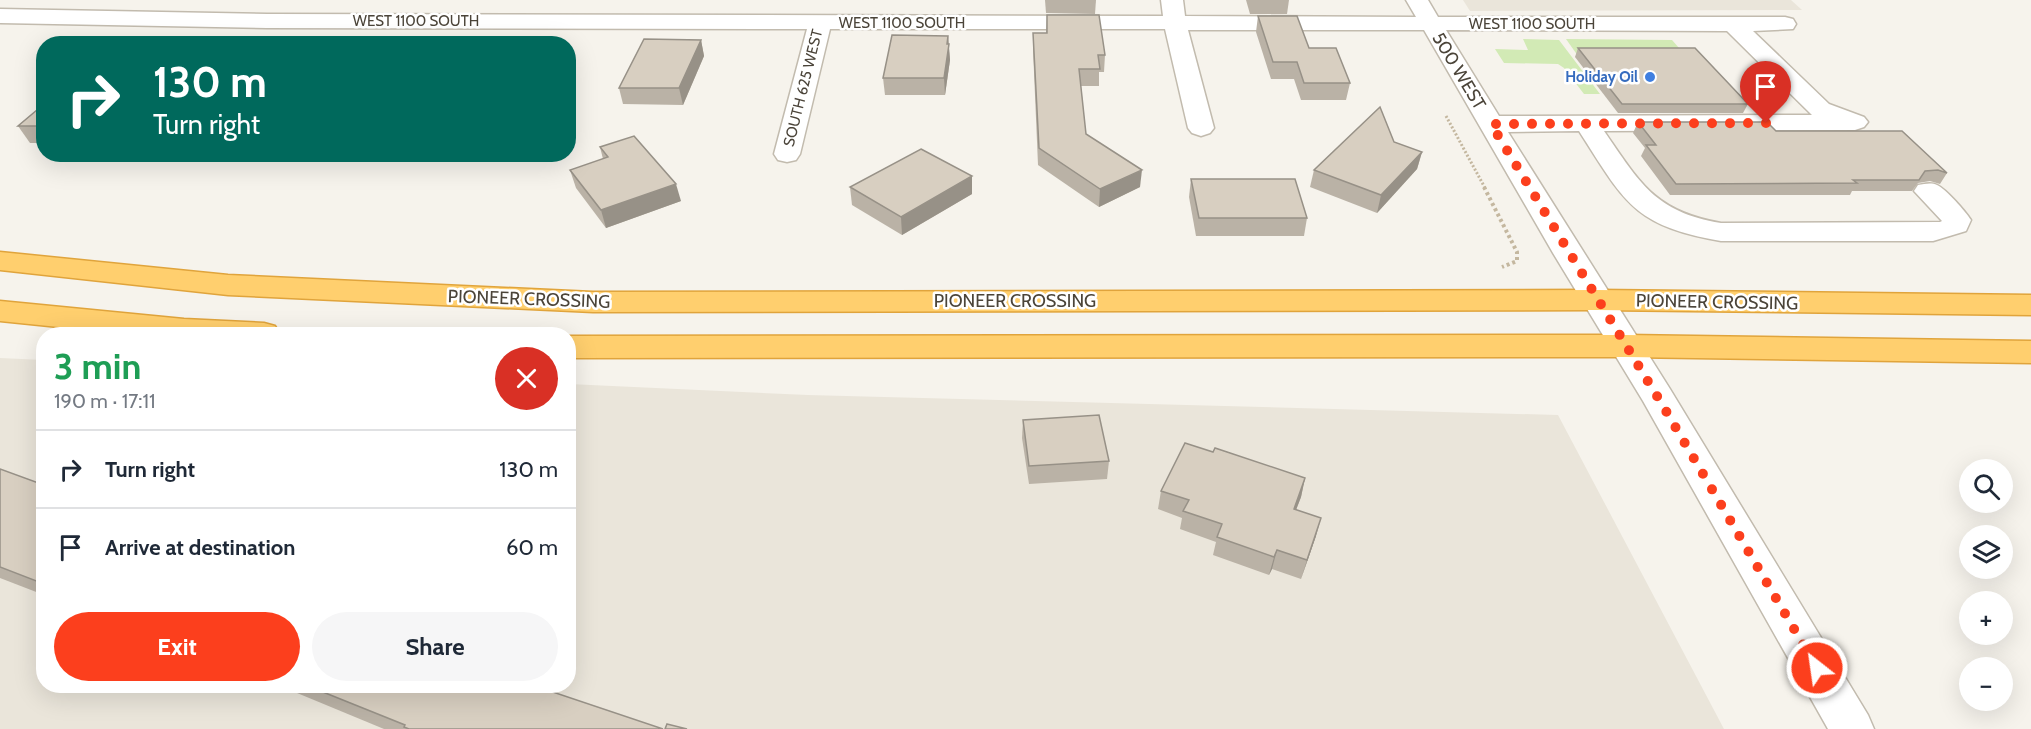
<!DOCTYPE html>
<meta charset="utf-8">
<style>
:root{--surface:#fff;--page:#f6f6f7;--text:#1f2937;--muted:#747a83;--line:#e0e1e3;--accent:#fc3f1d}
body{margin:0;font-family:Cabin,sans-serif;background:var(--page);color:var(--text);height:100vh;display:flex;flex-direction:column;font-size:22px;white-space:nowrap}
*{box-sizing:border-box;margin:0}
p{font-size:20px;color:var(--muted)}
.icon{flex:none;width:33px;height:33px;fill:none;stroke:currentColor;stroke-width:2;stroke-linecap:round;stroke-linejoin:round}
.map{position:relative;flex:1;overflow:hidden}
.sheet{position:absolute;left:36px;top:327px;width:540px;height:366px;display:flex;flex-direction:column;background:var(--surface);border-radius:24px;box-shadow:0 6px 24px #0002}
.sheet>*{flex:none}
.guide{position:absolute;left:36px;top:36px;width:540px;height:126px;border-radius:24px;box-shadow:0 6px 24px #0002;background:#00695c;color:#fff;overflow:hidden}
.fabs{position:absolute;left:1959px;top:459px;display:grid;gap:12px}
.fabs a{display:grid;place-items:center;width:54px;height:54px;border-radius:50%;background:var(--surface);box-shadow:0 6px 24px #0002;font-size:30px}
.pin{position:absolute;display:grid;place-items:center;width:51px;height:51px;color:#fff;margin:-62px -26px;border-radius:50% 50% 50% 0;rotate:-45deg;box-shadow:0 0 6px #0007}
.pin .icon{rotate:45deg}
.me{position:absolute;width:66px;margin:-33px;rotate:330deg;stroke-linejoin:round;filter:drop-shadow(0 0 4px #0008)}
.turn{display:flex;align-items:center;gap:21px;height:126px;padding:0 18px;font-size:27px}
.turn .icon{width:78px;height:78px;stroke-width:2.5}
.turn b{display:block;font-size:42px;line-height:51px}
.round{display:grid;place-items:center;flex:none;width:63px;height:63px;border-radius:32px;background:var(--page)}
.headline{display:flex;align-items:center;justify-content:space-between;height:102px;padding:0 18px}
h1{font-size:36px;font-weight:700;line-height:45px;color:#1e9e55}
.action{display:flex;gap:12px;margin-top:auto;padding:12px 18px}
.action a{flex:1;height:69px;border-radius:36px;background:var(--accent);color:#fff;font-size:24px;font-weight:700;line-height:69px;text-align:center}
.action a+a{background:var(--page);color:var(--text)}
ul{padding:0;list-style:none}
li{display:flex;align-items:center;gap:18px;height:78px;padding:0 18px;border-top:2px solid var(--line)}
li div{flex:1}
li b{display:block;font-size:22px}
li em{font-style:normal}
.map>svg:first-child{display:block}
</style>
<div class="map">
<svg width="2031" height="729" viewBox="0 0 2031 729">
<rect width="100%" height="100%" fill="#f6f3ec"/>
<!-- residential -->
<g fill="#eae5da">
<polygon points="1463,0 1791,0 1802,10 1470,11"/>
<polygon points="0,358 43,360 44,686 568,686 569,384 808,395 1558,415 1724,729 0,729"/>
</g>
<!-- green -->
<g fill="#d2eab5">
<polygon points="1523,39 1559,40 1600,94 1584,94 1564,68 1558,64 1504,63 1495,49 1528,50"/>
<polygon points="1566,39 1672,40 1686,56 1578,56"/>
</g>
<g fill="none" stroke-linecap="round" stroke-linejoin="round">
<defs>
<path id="minor" d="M1161,0H1183L1185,16L1416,17L1406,0H1428L1438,17H1785L1793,19L1796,24L1793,29L1753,31L1829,104L1864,117L1868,122L1864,127L1855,130L1604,131C1640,183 1655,212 1721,223L1940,222L1942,221L1914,191L1918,185C1925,184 1931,182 1937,185C1947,190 1965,211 1971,220L1966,231L1933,241H1721C1633,226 1624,201 1579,131L1508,132L1670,389L1868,715L1874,729H1828L1643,401L1553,253L1424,30H1188L1214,128L1210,133L1201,136L1192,133L1188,128L1165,29H830L800,154L796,160L787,162L778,160L774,154L807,29L267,28L0,23V9L267,14L1163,16ZM1446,30L1727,31L1812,115L1499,116Z"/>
<g id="highway">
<polygon points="0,252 228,275 593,292 1597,290 2031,295 2031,315 1597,310 593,312 228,295 0,270"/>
<polygon points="0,301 184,319 264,323 275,326 280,334 127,334 0,321"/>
<polygon points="1626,335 2031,341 2031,363 1626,357 568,358 568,336"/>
</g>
</defs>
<!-- minor casing -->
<use href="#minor" stroke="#c2bbae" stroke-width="3"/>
<!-- highway casing -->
<use href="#highway" stroke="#e0a43c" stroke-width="3"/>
<!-- path-far1 -->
<polyline stroke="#c4b79f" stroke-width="3" stroke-dasharray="2 2" stroke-linecap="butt" points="1446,116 1485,188"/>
<!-- path -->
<polyline stroke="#c4b79f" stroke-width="4" stroke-dasharray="3 3" stroke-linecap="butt" points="1484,187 1517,252 1517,261 1502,267"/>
<!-- minor -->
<use href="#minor" fill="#fff" fill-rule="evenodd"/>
<!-- highway -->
<use href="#highway" fill="#ffcf6e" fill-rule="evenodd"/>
</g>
<!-- wall -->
<g fill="#bab2a6">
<polygon points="1045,0 1096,0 1095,14 1046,13"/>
<polygon points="1246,0 1289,0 1287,14 1250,14"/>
<polygon points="1047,15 1105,55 1104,72 1099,72 1099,86 1081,86 1086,134 1140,187 1099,207 1038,165 1033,49 1033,33 1046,33"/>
<polygon points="1258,16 1309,48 1350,83 1346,100 1301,100 1294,79 1271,79 1256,32"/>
<polygon points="948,36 950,60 945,95 885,95 883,78"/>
<polygon points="701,40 704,56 683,105 623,104 619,88"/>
<polygon points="1578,48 1748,104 1743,113 1618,113 1575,57"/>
<polygon points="44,104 44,143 30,143 18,126"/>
<polygon points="1638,122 1776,131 1902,131 1947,173 1940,184 1930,181 1918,183 1912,191 1852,191 1850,195 1670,195 1641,156 1645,148 1633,133"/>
<polygon points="1394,142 1422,152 1417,169 1377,213 1310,187 1314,170"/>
<polygon points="600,147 681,201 606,228 576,188 570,170 603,159"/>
<polygon points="1191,179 1307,218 1304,236 1196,236 1189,197"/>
<polygon points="850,187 972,194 902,235 852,205"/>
<polygon points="1023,420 1109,461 1107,479 1029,484 1022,438"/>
<polygon points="0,469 44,485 44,595 0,578"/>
<polygon points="1305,478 1301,497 1296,510 1316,536 1301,579 1272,569 1269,575 1213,555 1216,542 1180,529 1182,518 1158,509 1161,491"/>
<polygon points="283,686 535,686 663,729 384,729 285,688"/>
</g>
<!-- shaded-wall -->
<g fill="#979187">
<polygon points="948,36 950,60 945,95 944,78"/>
<polygon points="701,40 704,56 683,105 679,88"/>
<polygon points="1422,152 1417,169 1377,213 1381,195"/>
<polygon points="1142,170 1140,187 1099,207 1100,189"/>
<polygon points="972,176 972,194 902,235 901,217"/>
<polygon points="676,184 681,201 606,228 601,210"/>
<polygon points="1305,478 1301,497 1289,528 1294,509"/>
<polygon points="1321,518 1316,536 1301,579 1307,560"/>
<polygon points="1277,550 1272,569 1269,575 1274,557"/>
</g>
<!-- building -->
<g fill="#d8cfc1" stroke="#979187" stroke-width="1.5">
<polygon points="1047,15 1099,15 1105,55 1098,55 1100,69 1079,69 1086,134 1142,170 1100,189 1039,148 1033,33 1047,33"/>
<polygon points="1258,16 1297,16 1309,48 1336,48 1350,83 1304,83 1297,62 1273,62"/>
<polygon points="892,35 948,36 947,44 949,44 944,78 883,78"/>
<polygon points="644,39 701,40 679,88 619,88"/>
<polygon points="121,40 269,41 267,43 308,43 117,44"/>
<polygon points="1578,48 1695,48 1748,104 1622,104"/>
<polygon points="44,104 44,126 18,126"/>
<polygon points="1380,107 1394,142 1422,152 1381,195 1314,170"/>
<polygon points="1638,122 1767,122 1776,131 1902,131 1947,173 1938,170 1925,171 1919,180 1853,180 1857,183 1676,184 1646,145 1656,145"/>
<polygon points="634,136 676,184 601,210 570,170 608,157 600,147"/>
<polygon points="921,149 972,176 901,217 850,187"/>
<polygon points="1191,179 1295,179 1307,218 1199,218"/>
<polygon points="1099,415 1109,461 1029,466 1023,420"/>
<polygon points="1185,443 1213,452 1215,448 1305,478 1294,509 1321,518 1307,560 1277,550 1274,557 1217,537 1222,524 1183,511 1189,500 1161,491"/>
<polygon points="0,469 44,485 44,584 0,567"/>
<polygon points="308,686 535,686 663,729 409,729 404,727 405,725"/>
<polygon points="667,724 687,729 665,729"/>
</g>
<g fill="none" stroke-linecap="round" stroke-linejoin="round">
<!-- route -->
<polyline stroke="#fc3f1d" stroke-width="10" stroke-dasharray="0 18" points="1766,123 1491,124 1663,406 1817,668"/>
</g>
<!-- markers -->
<circle fill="#3f7fe0" stroke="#fff" stroke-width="2" cx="1650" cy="77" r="6"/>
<g text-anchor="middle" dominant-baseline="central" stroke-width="5" stroke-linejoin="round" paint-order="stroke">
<!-- far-street labels -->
<g font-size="15" fill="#4b4439" stroke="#fff">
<text x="416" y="21">WEST 1100 SOUTH</text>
<text x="902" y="23">WEST 1100 SOUTH</text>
<text x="1532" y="24">WEST 1100 SOUTH</text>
<text transform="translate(803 88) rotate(-76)">SOUTH 625 WEST</text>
</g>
<!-- far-shop labels -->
<g font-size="15" font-weight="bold" fill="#366cbe" stroke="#fff" text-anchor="end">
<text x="1638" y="77">Holiday Oil</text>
</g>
<!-- street labels -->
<g font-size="18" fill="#4b4439" stroke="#fff">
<text transform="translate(1459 71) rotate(59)">500 WEST</text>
<text transform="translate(529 299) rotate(2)">PIONEER CROSSING</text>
<text x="1015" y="301">PIONEER CROSSING</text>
<text transform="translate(1717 302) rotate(1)">PIONEER CROSSING</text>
</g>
</g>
</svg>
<div class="fabs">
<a><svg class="icon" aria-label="search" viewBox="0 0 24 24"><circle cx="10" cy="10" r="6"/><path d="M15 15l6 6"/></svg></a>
<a><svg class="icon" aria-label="layers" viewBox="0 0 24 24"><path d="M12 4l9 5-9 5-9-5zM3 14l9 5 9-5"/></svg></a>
<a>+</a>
<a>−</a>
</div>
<div class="pin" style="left:1766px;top:123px;background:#d93025"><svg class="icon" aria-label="arrive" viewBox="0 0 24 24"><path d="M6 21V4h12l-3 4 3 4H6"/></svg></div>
<svg class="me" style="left:1817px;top:668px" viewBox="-20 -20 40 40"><circle r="17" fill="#fc3f1d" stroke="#fff" stroke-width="3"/><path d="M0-11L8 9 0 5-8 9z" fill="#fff"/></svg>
<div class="guide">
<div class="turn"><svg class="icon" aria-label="right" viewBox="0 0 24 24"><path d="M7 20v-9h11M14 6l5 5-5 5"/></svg><div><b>130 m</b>Turn right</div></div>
</div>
<section class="sheet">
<div class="headline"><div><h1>3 min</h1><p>190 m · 17:11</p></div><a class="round" style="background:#d93025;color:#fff"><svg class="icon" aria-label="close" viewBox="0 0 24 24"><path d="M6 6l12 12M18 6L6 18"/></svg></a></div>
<ul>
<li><svg class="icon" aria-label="right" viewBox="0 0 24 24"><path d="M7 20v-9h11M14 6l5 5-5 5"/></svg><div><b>Turn right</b></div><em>130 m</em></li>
<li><svg class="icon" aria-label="arrive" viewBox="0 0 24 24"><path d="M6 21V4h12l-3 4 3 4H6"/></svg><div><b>Arrive at destination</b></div><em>60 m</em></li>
</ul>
<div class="action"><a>Exit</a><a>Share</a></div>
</section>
</div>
